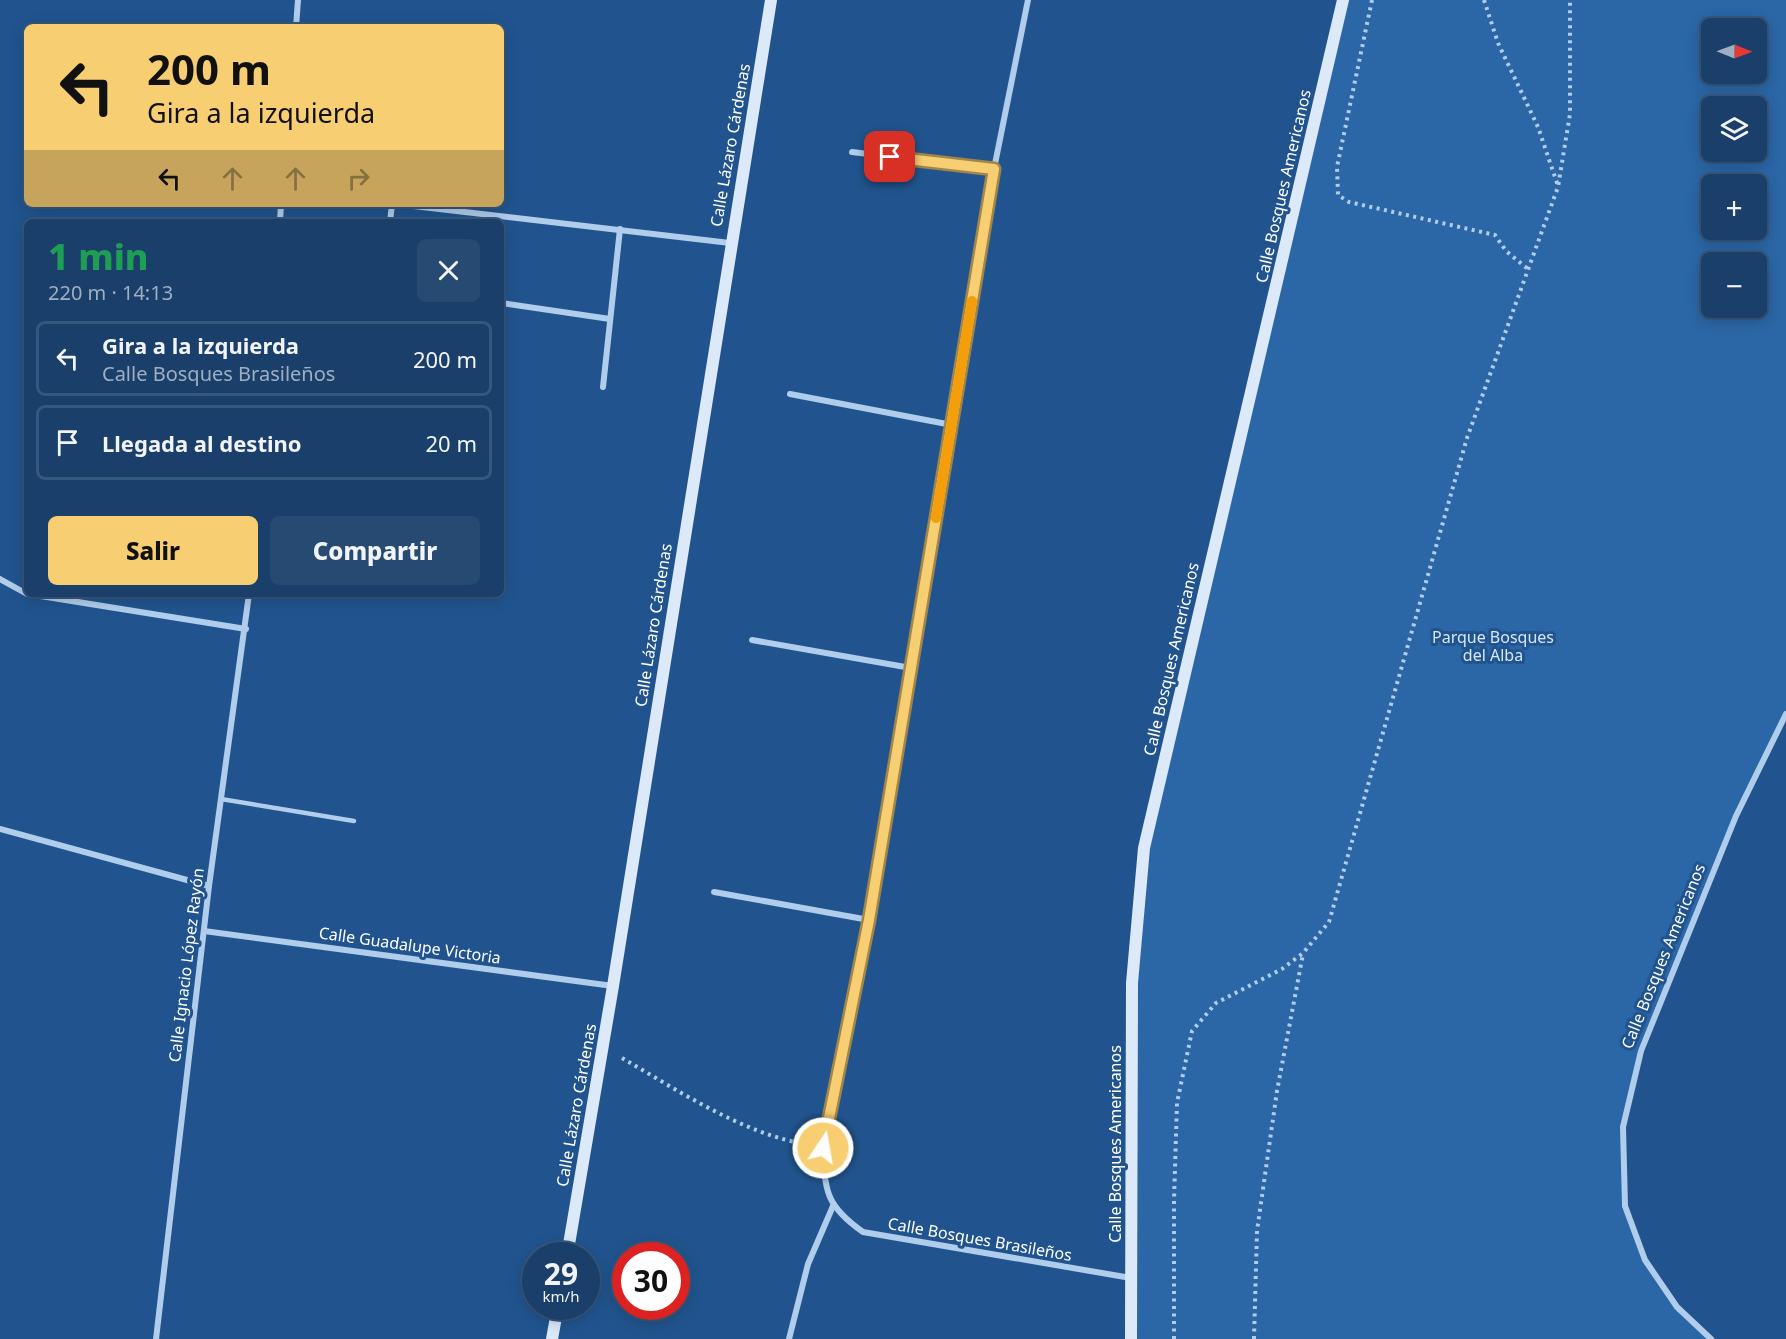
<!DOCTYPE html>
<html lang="es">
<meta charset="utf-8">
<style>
:root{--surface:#193f6a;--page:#264a72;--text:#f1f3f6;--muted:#9fafc1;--line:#37587e;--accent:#f8ce72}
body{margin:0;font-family:"Noto Sans",sans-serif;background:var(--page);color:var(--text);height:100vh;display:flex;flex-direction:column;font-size:22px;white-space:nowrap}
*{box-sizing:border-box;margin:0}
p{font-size:20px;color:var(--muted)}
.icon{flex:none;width:33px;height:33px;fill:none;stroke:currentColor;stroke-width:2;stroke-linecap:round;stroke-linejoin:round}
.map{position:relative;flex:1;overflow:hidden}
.panel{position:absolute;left:24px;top:219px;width:480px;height:378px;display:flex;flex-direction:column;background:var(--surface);border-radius:9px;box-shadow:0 3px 15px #0003,0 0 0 2px var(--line)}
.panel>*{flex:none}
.hud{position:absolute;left:24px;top:24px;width:480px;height:183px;border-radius:9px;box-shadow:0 3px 15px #0003,0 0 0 2px var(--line);background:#f8ce72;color:#111;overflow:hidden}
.needle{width:39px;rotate:91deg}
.tools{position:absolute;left:1701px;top:18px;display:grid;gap:12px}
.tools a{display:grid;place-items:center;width:66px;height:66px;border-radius:9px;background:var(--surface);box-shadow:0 3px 15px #0003,0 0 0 2px var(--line);font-size:30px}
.speed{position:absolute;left:522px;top:1242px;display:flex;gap:12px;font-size:30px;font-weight:700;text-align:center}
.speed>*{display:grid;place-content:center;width:78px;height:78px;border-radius:50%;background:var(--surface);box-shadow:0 3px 15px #0003,0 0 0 2px var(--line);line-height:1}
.speed small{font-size:15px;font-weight:400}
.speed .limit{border:9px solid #d22;background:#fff;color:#111}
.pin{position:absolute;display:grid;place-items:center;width:51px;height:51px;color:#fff;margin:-26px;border-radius:12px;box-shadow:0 3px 9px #0006}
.me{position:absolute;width:66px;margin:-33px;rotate:12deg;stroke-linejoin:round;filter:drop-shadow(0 0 4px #0008)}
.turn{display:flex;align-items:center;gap:21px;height:126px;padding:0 24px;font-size:27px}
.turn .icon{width:78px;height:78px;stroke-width:2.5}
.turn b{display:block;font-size:42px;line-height:51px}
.lanes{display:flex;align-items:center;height:57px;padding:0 24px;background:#0003;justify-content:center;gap:30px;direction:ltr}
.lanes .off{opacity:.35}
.round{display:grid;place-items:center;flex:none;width:63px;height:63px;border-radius:9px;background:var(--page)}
.headline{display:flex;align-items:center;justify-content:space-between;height:102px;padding:0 24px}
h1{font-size:36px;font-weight:800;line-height:45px;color:#1e9e55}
.cta{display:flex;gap:12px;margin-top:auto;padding:12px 24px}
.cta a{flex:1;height:69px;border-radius:9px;background:var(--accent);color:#111;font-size:24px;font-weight:800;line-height:69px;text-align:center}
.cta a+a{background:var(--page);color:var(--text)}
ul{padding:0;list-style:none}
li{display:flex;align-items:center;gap:18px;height:75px;margin:0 12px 9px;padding:0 12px;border:3px solid var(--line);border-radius:9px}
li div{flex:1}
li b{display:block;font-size:22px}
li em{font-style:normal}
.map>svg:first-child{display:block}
</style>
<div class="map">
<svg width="1786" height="1339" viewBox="0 0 1786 1339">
<rect width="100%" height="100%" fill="#21548e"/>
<!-- green -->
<path fill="#2b66a6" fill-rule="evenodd" d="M1343,0H1786V714L1736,816L1641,1051L1623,1127L1625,1206L1645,1260L1677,1307L1711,1339H1133L1132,983L1144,848ZM1712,28H1756V74H1712ZM1712,106H1756V152H1712ZM1712,184H1756V230H1712ZM1712,262H1756V308H1712Z"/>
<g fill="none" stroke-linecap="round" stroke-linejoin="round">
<!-- path -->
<g stroke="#b0cdec" stroke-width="4" stroke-dasharray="3 4.5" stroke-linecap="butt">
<polyline points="1372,0 1337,167 1338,195 1349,202 1495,235 1506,251 1528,269"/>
<polyline points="1484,0 1498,43 1538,127 1558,186"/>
<path d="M622,1058C679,1091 740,1132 804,1144"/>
<polyline points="1174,1339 1174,1200 1177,1103 1192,1031 1216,1003 1282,969 1303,953 1329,922 1467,438 1558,187 1570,114 1570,0"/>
<polyline points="1254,1339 1257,1231 1277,1091 1303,954"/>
</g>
<!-- lane -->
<polyline stroke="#b0cdec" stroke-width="4.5" points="221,799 354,821"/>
<!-- street -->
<g stroke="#b0cdec" stroke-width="6">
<path d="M1028,0L994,169L869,920L823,1148C825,1192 826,1206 863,1232L1131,1278"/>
<polyline points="296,27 298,0"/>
<polyline points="852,152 994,169"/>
<polyline points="396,204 730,243"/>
<polyline points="280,222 281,204"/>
<polyline points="390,222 392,204"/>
<polyline points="501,303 610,319"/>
<polyline points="603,387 620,229"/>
<polyline points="790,394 952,425"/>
<polyline points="0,579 27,594"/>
<polyline points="28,594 246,629"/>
<polyline points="752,640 911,668"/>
<polyline points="0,829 209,886"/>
<polyline points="714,892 869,920"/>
<polyline points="204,931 613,986"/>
<polyline points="156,1339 209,886 249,594"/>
<polyline points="789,1339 808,1264 833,1206"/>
<polyline points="1711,1339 1677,1307 1645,1260 1625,1206 1623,1127 1641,1051 1736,816 1786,714"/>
</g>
<!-- secondary -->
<g stroke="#dce9f9" stroke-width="12">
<polyline points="567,1256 613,986 771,0"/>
<polyline points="552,1339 558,1306"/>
<polyline points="1131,1339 1132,983 1144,848 1343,0"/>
</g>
</g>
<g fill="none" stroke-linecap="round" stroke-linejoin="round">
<defs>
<polyline id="route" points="823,1148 869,920 994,169 890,157"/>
</defs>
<!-- route casing -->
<use href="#route" stroke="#a1864a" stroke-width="15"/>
<!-- route -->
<use href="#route" stroke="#f8ce72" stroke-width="10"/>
<!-- slow -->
<polyline stroke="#f59e0b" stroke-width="10" points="936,518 972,301"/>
</g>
<g text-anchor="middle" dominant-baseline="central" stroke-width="6" stroke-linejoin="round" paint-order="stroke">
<!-- street labels -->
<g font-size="16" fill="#fff" stroke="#21548e">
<text transform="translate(730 145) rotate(-80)">Calle Lázaro Cárdenas</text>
<text transform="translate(1283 186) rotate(-77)">Calle Bosques Americanos</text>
<text transform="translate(653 625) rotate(-81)">Calle Lázaro Cárdenas</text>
<text transform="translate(1171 659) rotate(-77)">Calle Bosques Americanos</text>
<text transform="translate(410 945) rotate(8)">Calle Guadalupe Victoria</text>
<text transform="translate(1663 956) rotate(-68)">Calle Bosques Americanos</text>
<text transform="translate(186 965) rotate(-83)">Calle Ignacio López Rayón</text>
<text transform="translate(576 1105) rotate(-80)">Calle Lázaro Cárdenas</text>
<text transform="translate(1115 1144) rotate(-90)">Calle Bosques Americanos</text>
<text transform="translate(980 1239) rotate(10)">Calle Bosques Brasileños</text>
</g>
<!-- park labels -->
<g font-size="16" fill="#d5e6f9" stroke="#21548e">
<text x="1493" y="637">Parque Bosques<tspan x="1493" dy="18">del Alba</tspan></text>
</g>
</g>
</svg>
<div class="tools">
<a><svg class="needle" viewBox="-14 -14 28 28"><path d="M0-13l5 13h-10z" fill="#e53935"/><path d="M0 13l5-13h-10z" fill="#9fafc1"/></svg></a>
<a><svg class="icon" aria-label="layers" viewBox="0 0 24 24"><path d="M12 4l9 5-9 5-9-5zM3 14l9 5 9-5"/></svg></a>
<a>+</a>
<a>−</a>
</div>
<div class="speed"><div>29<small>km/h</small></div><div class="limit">30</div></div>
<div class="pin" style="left:890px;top:157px;background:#d93025"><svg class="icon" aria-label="arrive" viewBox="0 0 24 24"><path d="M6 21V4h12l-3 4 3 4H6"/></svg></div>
<svg class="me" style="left:823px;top:1148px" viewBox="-20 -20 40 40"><circle r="17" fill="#f8ce72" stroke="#fff" stroke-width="3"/><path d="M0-11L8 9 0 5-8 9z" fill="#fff"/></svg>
<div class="hud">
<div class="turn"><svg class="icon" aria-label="left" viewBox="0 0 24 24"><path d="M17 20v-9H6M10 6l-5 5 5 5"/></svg><div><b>200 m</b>Gira a la izquierda</div></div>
<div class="lanes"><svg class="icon" aria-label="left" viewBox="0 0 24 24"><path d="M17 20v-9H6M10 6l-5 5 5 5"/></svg><svg class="icon off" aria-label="ahead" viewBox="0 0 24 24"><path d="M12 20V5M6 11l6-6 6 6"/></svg><svg class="icon off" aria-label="ahead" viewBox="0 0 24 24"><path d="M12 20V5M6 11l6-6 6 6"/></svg><svg class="icon off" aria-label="right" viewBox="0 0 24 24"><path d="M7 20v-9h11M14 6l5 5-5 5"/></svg></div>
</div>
<section class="panel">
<div class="headline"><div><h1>1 min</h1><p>220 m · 14:13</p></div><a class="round"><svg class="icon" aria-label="close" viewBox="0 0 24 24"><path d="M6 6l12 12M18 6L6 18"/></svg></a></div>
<ul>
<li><svg class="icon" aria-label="left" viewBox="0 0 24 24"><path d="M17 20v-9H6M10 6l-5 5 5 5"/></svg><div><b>Gira a la izquierda</b><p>Calle Bosques Brasileños</p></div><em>200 m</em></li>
<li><svg class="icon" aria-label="arrive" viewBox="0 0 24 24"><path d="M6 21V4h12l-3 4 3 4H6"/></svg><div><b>Llegada al destino</b></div><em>20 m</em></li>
</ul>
<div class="cta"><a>Salir</a><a>Compartir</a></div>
</section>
</div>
